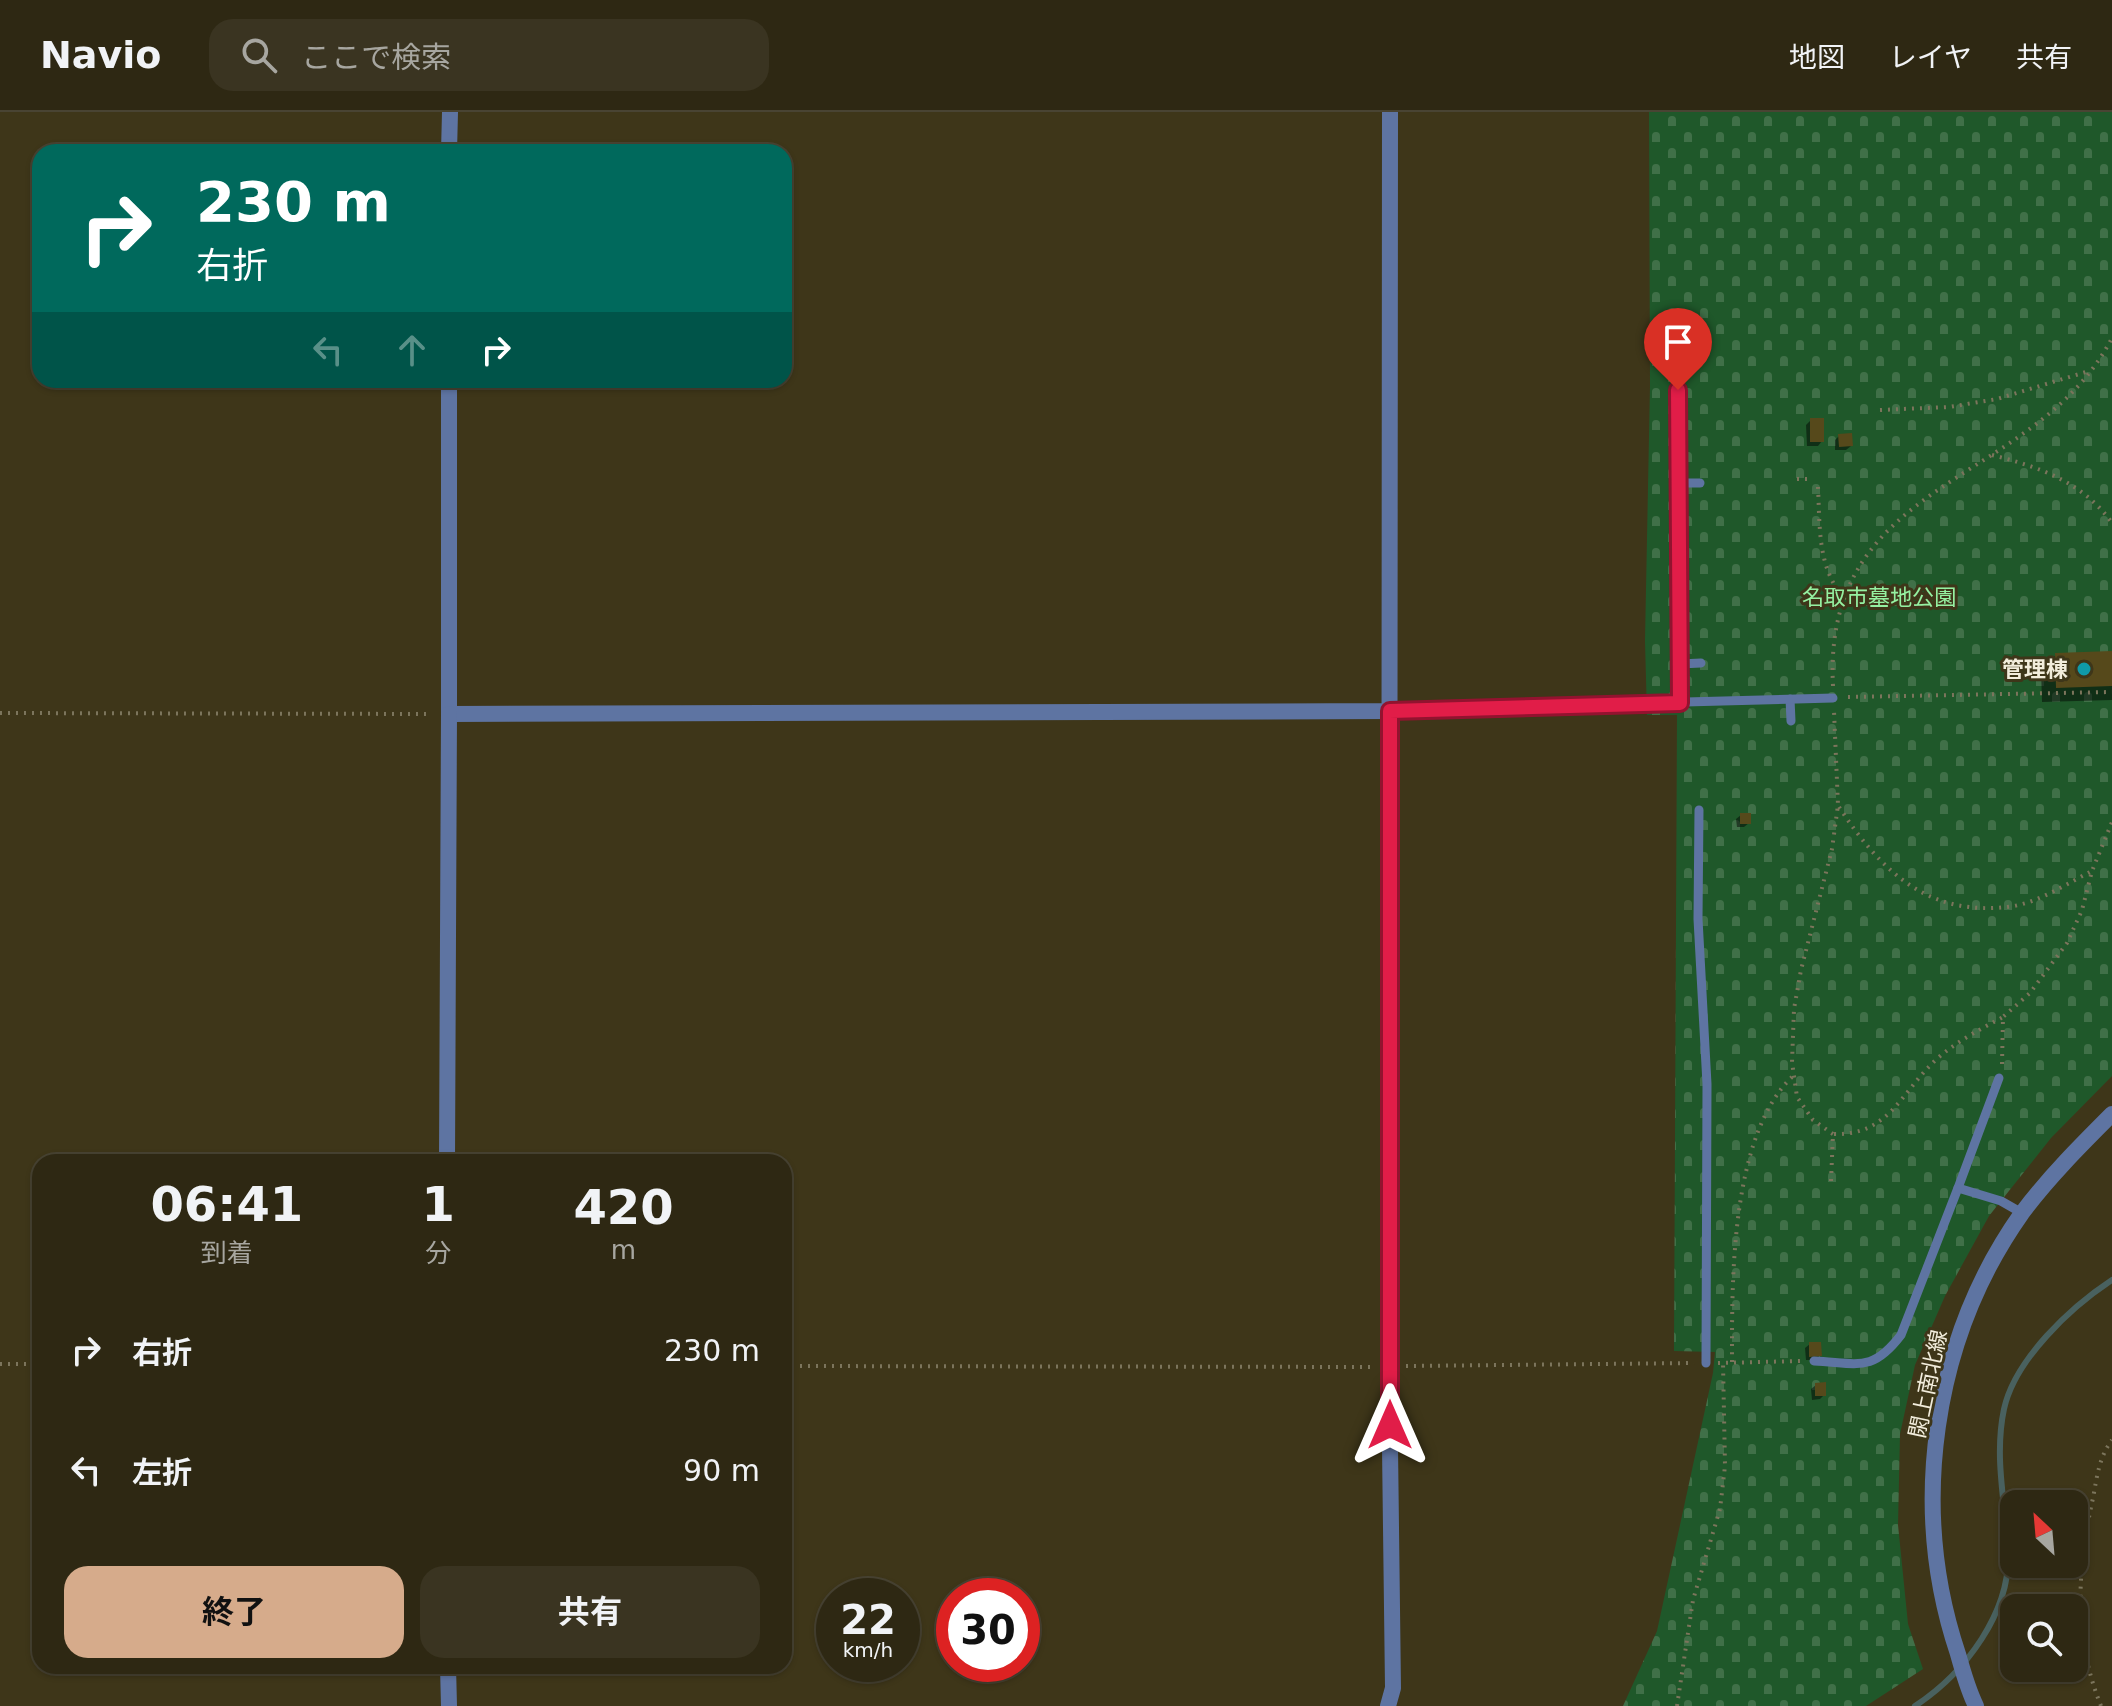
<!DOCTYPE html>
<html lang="ja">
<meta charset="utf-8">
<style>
:root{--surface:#2e2813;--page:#3a3421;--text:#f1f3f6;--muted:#a7a6a0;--line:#494433;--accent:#d6ab8b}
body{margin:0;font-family:"DejaVu Sans","Noto Sans JP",sans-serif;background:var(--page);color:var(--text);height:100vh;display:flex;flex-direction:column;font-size:30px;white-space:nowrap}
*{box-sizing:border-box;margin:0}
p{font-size:26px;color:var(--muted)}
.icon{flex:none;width:44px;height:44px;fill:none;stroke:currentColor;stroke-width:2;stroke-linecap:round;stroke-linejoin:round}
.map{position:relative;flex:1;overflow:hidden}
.panel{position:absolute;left:32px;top:1042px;width:760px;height:520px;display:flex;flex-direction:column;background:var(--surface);border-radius:24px;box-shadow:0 2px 6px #0004,0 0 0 2px var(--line)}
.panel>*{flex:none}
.hud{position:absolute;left:32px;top:32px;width:760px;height:244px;border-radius:24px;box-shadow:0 2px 6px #0004,0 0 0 2px var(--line);background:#00695c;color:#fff;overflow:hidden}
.needle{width:52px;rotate:334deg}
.controls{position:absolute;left:2000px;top:1378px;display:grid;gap:16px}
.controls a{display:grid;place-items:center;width:88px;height:88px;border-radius:16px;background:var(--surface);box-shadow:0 2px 6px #0004,0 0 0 2px var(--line);font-size:40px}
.speed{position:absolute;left:816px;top:1466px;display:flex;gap:16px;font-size:40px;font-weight:700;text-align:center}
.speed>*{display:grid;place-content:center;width:104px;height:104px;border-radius:50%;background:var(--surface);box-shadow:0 2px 6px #0004,0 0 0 2px var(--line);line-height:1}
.speed small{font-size:20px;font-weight:400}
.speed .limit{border:12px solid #d22;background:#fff;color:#111}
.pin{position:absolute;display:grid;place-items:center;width:68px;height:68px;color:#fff;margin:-82px -34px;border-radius:50% 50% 50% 0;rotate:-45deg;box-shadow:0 0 8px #0007}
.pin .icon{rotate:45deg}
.me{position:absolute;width:88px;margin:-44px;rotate:0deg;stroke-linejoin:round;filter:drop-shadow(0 0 6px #0008)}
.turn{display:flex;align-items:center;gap:28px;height:168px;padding:0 32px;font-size:36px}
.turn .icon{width:104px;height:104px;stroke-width:2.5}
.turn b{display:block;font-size:56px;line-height:68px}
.lanes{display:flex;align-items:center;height:76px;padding:0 32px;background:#0003;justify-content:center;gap:40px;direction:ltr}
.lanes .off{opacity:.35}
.eta{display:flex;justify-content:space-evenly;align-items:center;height:136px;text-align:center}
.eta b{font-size:48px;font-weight:700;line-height:56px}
.button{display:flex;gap:16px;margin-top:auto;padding:16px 32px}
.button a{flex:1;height:92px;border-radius:24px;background:var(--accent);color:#111;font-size:32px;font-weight:700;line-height:92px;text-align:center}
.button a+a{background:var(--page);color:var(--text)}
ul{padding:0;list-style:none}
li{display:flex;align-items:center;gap:24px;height:120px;padding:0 32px}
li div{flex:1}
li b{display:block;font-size:30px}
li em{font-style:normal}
header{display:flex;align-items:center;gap:48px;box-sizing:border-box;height:112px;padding:0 40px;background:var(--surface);border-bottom:2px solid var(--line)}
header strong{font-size:38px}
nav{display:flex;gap:44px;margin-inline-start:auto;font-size:28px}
.search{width:560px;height:72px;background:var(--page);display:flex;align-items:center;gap:20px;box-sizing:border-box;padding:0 28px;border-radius:24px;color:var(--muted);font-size:30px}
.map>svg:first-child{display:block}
</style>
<header>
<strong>Navio</strong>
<div class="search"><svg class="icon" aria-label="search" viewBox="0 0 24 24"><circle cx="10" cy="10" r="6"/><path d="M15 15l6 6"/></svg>ここで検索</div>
<nav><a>地図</a><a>レイヤ</a><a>共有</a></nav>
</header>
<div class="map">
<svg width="2112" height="1594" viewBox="0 0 2112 1594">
<defs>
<pattern id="cemetery-stones" width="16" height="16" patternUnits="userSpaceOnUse" patternTransform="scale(2)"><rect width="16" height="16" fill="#1f582a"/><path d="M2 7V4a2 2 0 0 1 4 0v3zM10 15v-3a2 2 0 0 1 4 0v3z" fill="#407048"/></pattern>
</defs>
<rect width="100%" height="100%" fill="#3e3619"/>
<!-- cemetery -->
<polygon fill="url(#cemetery-stones)" points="1649,0 2112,0 2112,964 2051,1026 1989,1104 1945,1184 1915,1253 1900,1322 1898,1413 1908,1512 1923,1557 1866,1594 1623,1594 1657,1519 1713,1261 1715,1240 1674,1239 1677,603 1647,603 1645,529 1650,274"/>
<!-- shadow -->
<g fill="#0007">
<polygon points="1811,308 1822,329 1818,334 1807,334 1806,313"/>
<polygon points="1839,324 1851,334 1846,338 1835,338 1835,328"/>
<polygon points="2112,541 2112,588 2042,590 2041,558 2056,543"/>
<polygon points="1741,703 1749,711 1744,715 1737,715 1736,707"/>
<polygon points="1810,1232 1820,1243 1816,1248 1806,1248 1805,1236"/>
<polygon points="1816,1273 1824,1283 1820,1287 1812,1288 1811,1277"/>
</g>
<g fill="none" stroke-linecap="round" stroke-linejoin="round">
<!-- stream -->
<path stroke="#49615f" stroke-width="6" d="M1915,1594C1965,1561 2012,1500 2008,1437C2005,1390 1994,1344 2004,1297C2015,1247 2071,1195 2112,1168"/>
</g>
<!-- building -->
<g fill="#56491b">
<rect x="1810" y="306" width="14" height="24"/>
<polygon points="1852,321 1853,334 1839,335 1838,322"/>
<polygon points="2112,539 2112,574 2056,576 2055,541"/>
<rect x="1740" y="701" width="11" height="11"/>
<polygon points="1809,1230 1821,1230 1822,1244 1809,1245"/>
<polygon points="1826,1270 1826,1284 1815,1284 1815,1271"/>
</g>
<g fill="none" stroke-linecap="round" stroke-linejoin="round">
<!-- path -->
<g stroke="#7c755c" stroke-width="4" stroke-dasharray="2 6" stroke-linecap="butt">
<polyline points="1880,298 1949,295 1997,287 2089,259"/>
<path d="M1992,343C2039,355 2083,370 2112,411"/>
<polyline points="1797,367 1813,367"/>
<path d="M1818,375C1820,413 1817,456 1844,486"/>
<path d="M1833,574C1822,364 2034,375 2112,226"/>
<polyline points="1848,585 2112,580"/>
<polyline points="0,601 431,602"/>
<path d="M1839,695C1881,759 1929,807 2014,794C2041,789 2068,771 2092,759"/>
<polyline points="2002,952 2003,905 2030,881 2067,831 2082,798 2092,759 2112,710"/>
<polyline points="1833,1022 1813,1008 1797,985 1792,950 1794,897 1801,858 1832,737 1838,693 1834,599"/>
<path d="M1831,1069L1833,1022C1891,1024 1902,977 1939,945C1959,928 1981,917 2003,905"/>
<path d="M1732,1250C1732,1170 1730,1022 1794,963"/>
<polyline points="1718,1251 1802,1249"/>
<polyline points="0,1252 40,1252"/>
<polyline points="784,1254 1374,1255"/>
<polyline points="1406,1254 1694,1251"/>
<polyline points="1677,1594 1693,1488 1720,1397 1725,1354 1723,1250"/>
<path d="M2101,1594C2073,1524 2077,1459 2093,1386C2097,1365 2099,1345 2112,1328"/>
</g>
<!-- service -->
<g stroke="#5e74a2" stroke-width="9">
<polyline points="1678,278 1680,591"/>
<polyline points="1679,371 1700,371"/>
<polyline points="1680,552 1701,551"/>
<polyline points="1790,587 1791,609"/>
<polyline points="1647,591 1833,586"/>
<polyline points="1699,698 1698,807 1707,972 1706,1251"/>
<polyline points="1958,1076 1999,966"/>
<path d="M1814,1249C1858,1251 1872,1261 1901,1223L1958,1076L2001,1089L2022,1101"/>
</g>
<!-- minor -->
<g stroke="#5e74a2" stroke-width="16">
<polyline points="449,40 450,0"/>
<polyline points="449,268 449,602 1390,599 1647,591"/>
<polyline points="447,1050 449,602"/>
<polyline points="448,1554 449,1594"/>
<polyline points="1388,1594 1393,1576 1389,1255 1390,0"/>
</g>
<!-- tertiary -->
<path stroke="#5e74a2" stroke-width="16" d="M1976,1594C1968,1578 1963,1560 1958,1542C1909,1396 1932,1228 2022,1101C2048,1066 2081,1033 2112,1002"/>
</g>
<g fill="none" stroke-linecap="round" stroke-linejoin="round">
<defs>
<polyline id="route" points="1390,1313 1390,599 1680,591 1678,278"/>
</defs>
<!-- route casing -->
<use href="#route" stroke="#92132f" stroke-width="20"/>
<!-- route -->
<use href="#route" stroke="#e11d48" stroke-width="14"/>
</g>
<!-- markers -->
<circle fill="#0f9aa8" stroke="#3e3619" stroke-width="3" cx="2084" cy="557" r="8"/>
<g text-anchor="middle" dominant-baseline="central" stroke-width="6" stroke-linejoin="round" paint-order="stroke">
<!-- park labels -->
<g font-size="22" fill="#95f1a1" stroke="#3e3619">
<text x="1879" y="485">名取市墓地公園</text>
</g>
<!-- poi labels -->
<g font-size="22" font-weight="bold" fill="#f2eddc" stroke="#3e3619" text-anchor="end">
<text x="2068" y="557">管理棟</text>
</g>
<!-- street labels -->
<g font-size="22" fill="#f2eddc" stroke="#3e3619">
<text transform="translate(1928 1272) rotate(-78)">閖上南北線</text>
</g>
</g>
</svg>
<div class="controls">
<a><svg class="needle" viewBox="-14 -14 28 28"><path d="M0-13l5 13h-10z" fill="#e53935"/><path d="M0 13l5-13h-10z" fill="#a7a6a0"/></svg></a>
<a><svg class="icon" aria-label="search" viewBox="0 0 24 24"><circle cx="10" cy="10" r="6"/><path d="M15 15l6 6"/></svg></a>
</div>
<div class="speed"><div>22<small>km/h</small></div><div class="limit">30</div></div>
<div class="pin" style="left:1678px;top:278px;background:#d93025"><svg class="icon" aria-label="arrive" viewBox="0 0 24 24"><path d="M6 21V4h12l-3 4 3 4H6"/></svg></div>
<svg class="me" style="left:1390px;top:1313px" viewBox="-20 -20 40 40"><path d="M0-17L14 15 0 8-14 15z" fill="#e11d48" stroke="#fff" stroke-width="4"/></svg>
<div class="hud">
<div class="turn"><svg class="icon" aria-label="right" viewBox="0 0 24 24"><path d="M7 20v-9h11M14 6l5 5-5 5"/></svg><div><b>230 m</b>右折</div></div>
<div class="lanes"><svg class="icon off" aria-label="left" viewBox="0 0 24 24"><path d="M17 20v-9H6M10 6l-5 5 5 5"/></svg><svg class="icon off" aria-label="ahead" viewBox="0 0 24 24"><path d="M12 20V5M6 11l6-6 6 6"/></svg><svg class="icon" aria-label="right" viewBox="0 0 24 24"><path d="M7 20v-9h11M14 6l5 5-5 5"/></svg></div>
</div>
<section class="panel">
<div class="eta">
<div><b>06:41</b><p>到着</p></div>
<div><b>1</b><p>分</p></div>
<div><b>420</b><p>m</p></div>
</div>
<ul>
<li><svg class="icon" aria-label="right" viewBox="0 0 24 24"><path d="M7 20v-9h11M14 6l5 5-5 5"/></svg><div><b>右折</b></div><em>230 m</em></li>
<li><svg class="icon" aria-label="left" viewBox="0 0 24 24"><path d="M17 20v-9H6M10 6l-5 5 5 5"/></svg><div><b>左折</b></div><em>90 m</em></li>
</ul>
<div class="button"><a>終了</a><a>共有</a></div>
</section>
</div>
